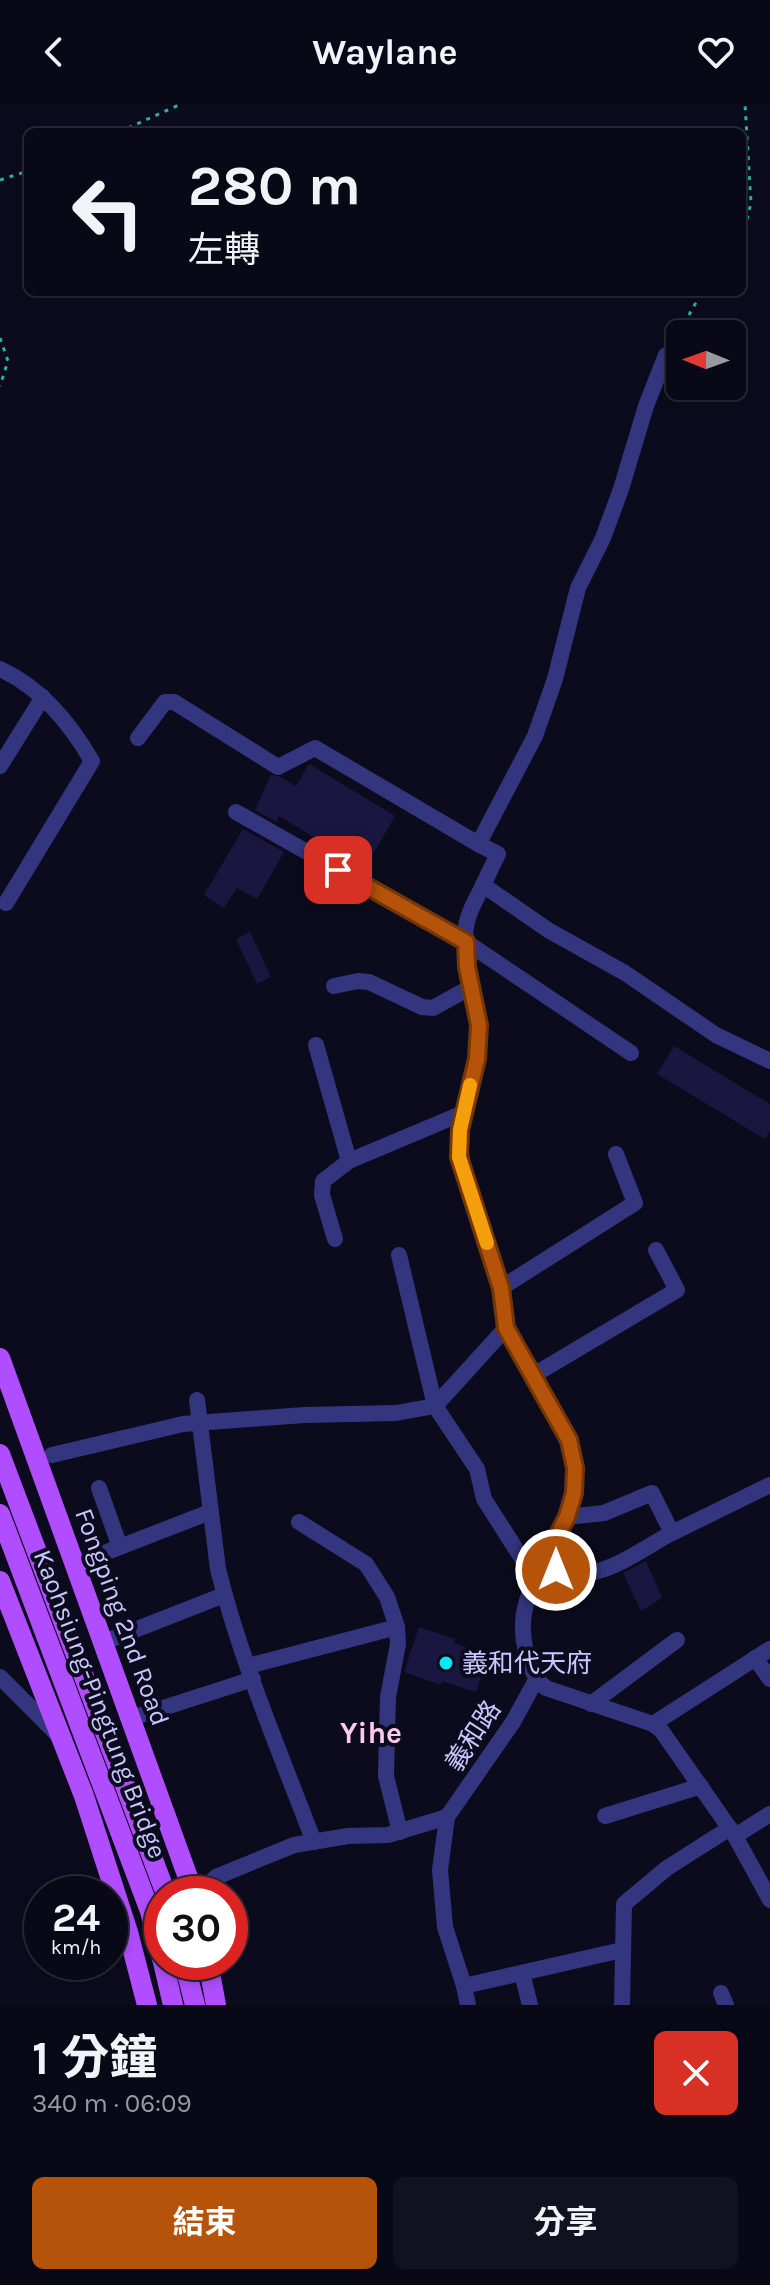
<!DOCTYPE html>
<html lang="zh-TW">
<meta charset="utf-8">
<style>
:root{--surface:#090816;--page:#12111f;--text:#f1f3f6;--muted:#999aa1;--line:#292935;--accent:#b45309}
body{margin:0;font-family:Karla,"Noto Sans TC",sans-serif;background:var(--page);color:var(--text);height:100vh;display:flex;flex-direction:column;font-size:30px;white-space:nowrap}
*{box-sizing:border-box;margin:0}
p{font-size:26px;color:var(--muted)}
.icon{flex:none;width:44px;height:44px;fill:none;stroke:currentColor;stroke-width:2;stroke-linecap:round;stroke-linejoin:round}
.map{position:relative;height:1901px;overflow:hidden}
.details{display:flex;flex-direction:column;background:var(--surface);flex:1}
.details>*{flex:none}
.guide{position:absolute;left:24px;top:24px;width:722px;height:168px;border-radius:12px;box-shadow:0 4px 12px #0003,0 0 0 2px var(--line);background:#090816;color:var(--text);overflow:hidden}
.needle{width:52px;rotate:271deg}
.buttons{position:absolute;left:666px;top:216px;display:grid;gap:16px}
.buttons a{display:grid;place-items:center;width:80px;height:80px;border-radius:12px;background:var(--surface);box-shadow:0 4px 12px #0003,0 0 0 2px var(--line);font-size:40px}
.speed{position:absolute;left:24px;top:1772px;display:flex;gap:16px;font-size:40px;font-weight:700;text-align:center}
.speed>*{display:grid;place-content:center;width:104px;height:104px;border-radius:50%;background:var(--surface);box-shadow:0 4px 12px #0003,0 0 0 2px var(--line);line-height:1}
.speed small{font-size:20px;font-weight:400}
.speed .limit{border:12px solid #d22;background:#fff;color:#111}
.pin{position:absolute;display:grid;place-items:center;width:68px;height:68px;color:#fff;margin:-34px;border-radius:16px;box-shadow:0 4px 12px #0006}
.me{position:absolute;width:88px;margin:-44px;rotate:0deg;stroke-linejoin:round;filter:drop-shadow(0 0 6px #0008)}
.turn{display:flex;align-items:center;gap:28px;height:168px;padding:0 32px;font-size:36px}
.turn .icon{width:104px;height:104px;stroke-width:2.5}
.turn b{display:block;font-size:56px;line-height:68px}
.round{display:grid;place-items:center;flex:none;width:84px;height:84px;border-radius:12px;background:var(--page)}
.summary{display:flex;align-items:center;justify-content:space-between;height:136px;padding:0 32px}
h1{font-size:48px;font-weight:700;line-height:60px}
.cta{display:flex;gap:16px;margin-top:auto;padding:16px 32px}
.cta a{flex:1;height:92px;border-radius:12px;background:var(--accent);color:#fff;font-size:32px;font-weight:700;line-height:92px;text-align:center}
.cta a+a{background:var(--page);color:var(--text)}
header{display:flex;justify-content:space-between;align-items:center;height:104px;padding:0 32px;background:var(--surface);font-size:36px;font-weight:700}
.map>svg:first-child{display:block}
</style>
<header><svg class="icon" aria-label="back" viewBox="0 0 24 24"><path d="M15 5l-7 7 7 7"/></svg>Waylane<svg class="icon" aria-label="heart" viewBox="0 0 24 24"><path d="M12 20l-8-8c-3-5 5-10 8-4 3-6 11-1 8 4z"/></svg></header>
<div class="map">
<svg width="770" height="1901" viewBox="0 0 770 1901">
<rect width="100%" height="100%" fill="#0c0b1d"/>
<!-- building -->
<g fill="#1b163f">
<polygon points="309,660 395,712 365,764 279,712 276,718 255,706 271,671 281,673 296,682"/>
<polygon points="243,725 284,748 257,795 237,784 224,804 204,791"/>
<polygon points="250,828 271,873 257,880 236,835"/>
<polygon points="674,942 770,1000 770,1027 765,1035 657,970"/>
<polygon points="646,1457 662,1494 641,1507 623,1469"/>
<polygon points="419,1523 455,1535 454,1539 488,1551 476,1588 442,1577 441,1581 404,1568"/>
</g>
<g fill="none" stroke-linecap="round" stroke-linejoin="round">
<!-- path -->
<g stroke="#27b3a0" stroke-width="3" stroke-dasharray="4 6" stroke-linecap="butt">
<polyline points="119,28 181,0"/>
<polyline points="0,76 28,67"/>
<polyline points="742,135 751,99 745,0"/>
<polyline points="0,234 8,257 0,282"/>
<polyline points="674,237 702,188"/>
</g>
<!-- minor -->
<g stroke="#33367f" stroke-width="16">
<path d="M0,565C41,584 69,618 92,657L6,799"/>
<polyline points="138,634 165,598 174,598 278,663 315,644 480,741"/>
<polyline points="0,662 43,593"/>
<polyline points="236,708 466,838 631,949"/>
<polyline points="483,781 498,750 480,741 482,733 535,632 555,575 578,484 603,434 621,385 646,302 666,251"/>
<polyline points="334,882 358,877 369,878 422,903 433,904 471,883"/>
<polyline points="316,941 349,1057"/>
<path d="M770,957L716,931L625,869L548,826L483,781C478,792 471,803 468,814C457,850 478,887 479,922C481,959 462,993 460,1029C458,1072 489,1137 500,1181C504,1195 502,1210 506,1223C509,1233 516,1242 520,1250C544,1294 576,1331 574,1383C572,1443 508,1479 526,1548C530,1563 534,1574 546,1584L653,1620L661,1626L735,1732L770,1796"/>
<polyline points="335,1135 322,1091 323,1077 349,1057 463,1009"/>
<polyline points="399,1151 435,1302 477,1365 484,1395 535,1475"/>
<polyline points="501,1184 635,1099 616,1050"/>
<polyline points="532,1272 677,1186 656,1146"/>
<path d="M197,1296L218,1465C241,1558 280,1648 314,1738"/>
<polyline points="52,1351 183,1320 304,1311 396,1309 435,1302 506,1224"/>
<polyline points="99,1384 120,1443"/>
<polyline points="567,1413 604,1409 652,1389 672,1429 770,1381"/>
<polyline points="299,1418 366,1460 387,1493 397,1523 398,1540 388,1593 386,1672 400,1728"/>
<path d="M545,1455C583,1493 635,1448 672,1429"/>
<polyline points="76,1460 210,1408"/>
<polyline points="104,1538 224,1491"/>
<polyline points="755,1554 770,1575"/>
<polyline points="248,1562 397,1523"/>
<polyline points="0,1573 58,1631"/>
<polyline points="591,1600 677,1536"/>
<polyline points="132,1614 253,1575"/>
<polyline points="653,1620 770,1545"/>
<polyline points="605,1712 701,1682"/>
<polyline points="735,1732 770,1710"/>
<polyline points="199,1790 216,1773 294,1741 348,1732 388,1731 447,1713"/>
<polyline points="522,1869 530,1901"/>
<polyline points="464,1882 622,1846"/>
<polyline points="721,1889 726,1901"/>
<polyline points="468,1901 464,1882 445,1823 440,1766 447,1713 513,1618 536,1576"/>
<polyline points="622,1901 624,1800 667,1764 730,1724"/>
</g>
<!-- major -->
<g stroke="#b04eff" stroke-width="20">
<polyline points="0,1254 194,1790"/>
<polyline points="0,1350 166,1790"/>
<polyline points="0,1477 84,1692 128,1828 147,1901"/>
<polyline points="163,1858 173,1901"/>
<polyline points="184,1858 195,1901"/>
<polyline points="208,1858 216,1901"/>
</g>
<!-- major-bridge -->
<polyline stroke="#b04eff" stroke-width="20" points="0,1410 150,1807 162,1855"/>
</g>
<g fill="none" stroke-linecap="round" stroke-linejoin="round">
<defs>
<polyline id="route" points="338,766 466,838 467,863 479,921 477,955 460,1026 459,1053 501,1184 506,1224 569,1336 575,1364 574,1389 567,1413 545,1455 556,1466"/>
</defs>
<!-- route casing -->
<use href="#route" stroke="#753606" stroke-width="20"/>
<!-- route -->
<use href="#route" stroke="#b45309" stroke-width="14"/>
<!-- slow -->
<polyline stroke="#f59e0b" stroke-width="14" points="470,981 460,1026 459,1053 487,1139"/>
</g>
<!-- markers -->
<circle fill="#00ebf2" stroke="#0c0b1d" stroke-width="3" cx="446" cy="1559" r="8"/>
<g text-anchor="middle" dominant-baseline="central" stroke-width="8" stroke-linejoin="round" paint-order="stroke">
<!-- street labels -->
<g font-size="26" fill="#c9c7ff" stroke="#0c0b1d">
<text transform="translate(122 1513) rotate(70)">Fongping 2nd Road</text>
<text transform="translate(100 1600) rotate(69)">Kaohsiung-Pingtung Bridge</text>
<text transform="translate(473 1632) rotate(-57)">義和路</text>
</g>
<!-- poi labels -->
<g font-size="26" fill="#c9c7ff" stroke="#0c0b1d" text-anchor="start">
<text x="462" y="1559">義和代天府</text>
</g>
<!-- quarter labels -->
<g font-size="30" font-weight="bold" fill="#ffc9ef" stroke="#0c0b1d">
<text x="371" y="1629">Yihe</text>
</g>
</g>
</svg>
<div class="buttons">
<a><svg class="needle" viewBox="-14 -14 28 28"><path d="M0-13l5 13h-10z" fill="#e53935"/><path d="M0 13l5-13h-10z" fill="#999aa1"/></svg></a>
</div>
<div class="speed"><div>24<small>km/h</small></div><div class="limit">30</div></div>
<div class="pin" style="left:338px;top:766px;background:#d93025"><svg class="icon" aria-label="arrive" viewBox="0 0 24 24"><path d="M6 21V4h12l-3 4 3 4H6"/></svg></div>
<svg class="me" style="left:556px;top:1466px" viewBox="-20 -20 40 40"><circle r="17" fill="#b45309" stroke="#fff" stroke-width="3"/><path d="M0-11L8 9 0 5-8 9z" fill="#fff"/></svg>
<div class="guide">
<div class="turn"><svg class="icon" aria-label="left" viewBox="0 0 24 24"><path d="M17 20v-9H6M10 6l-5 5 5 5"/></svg><div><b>280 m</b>左轉</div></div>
</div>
</div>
<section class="details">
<div class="summary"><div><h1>1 分鐘</h1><p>340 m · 06:09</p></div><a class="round" style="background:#d93025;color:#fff"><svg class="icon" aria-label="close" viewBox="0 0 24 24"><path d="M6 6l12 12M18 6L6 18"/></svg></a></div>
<div class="cta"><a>結束</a><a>分享</a></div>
</section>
